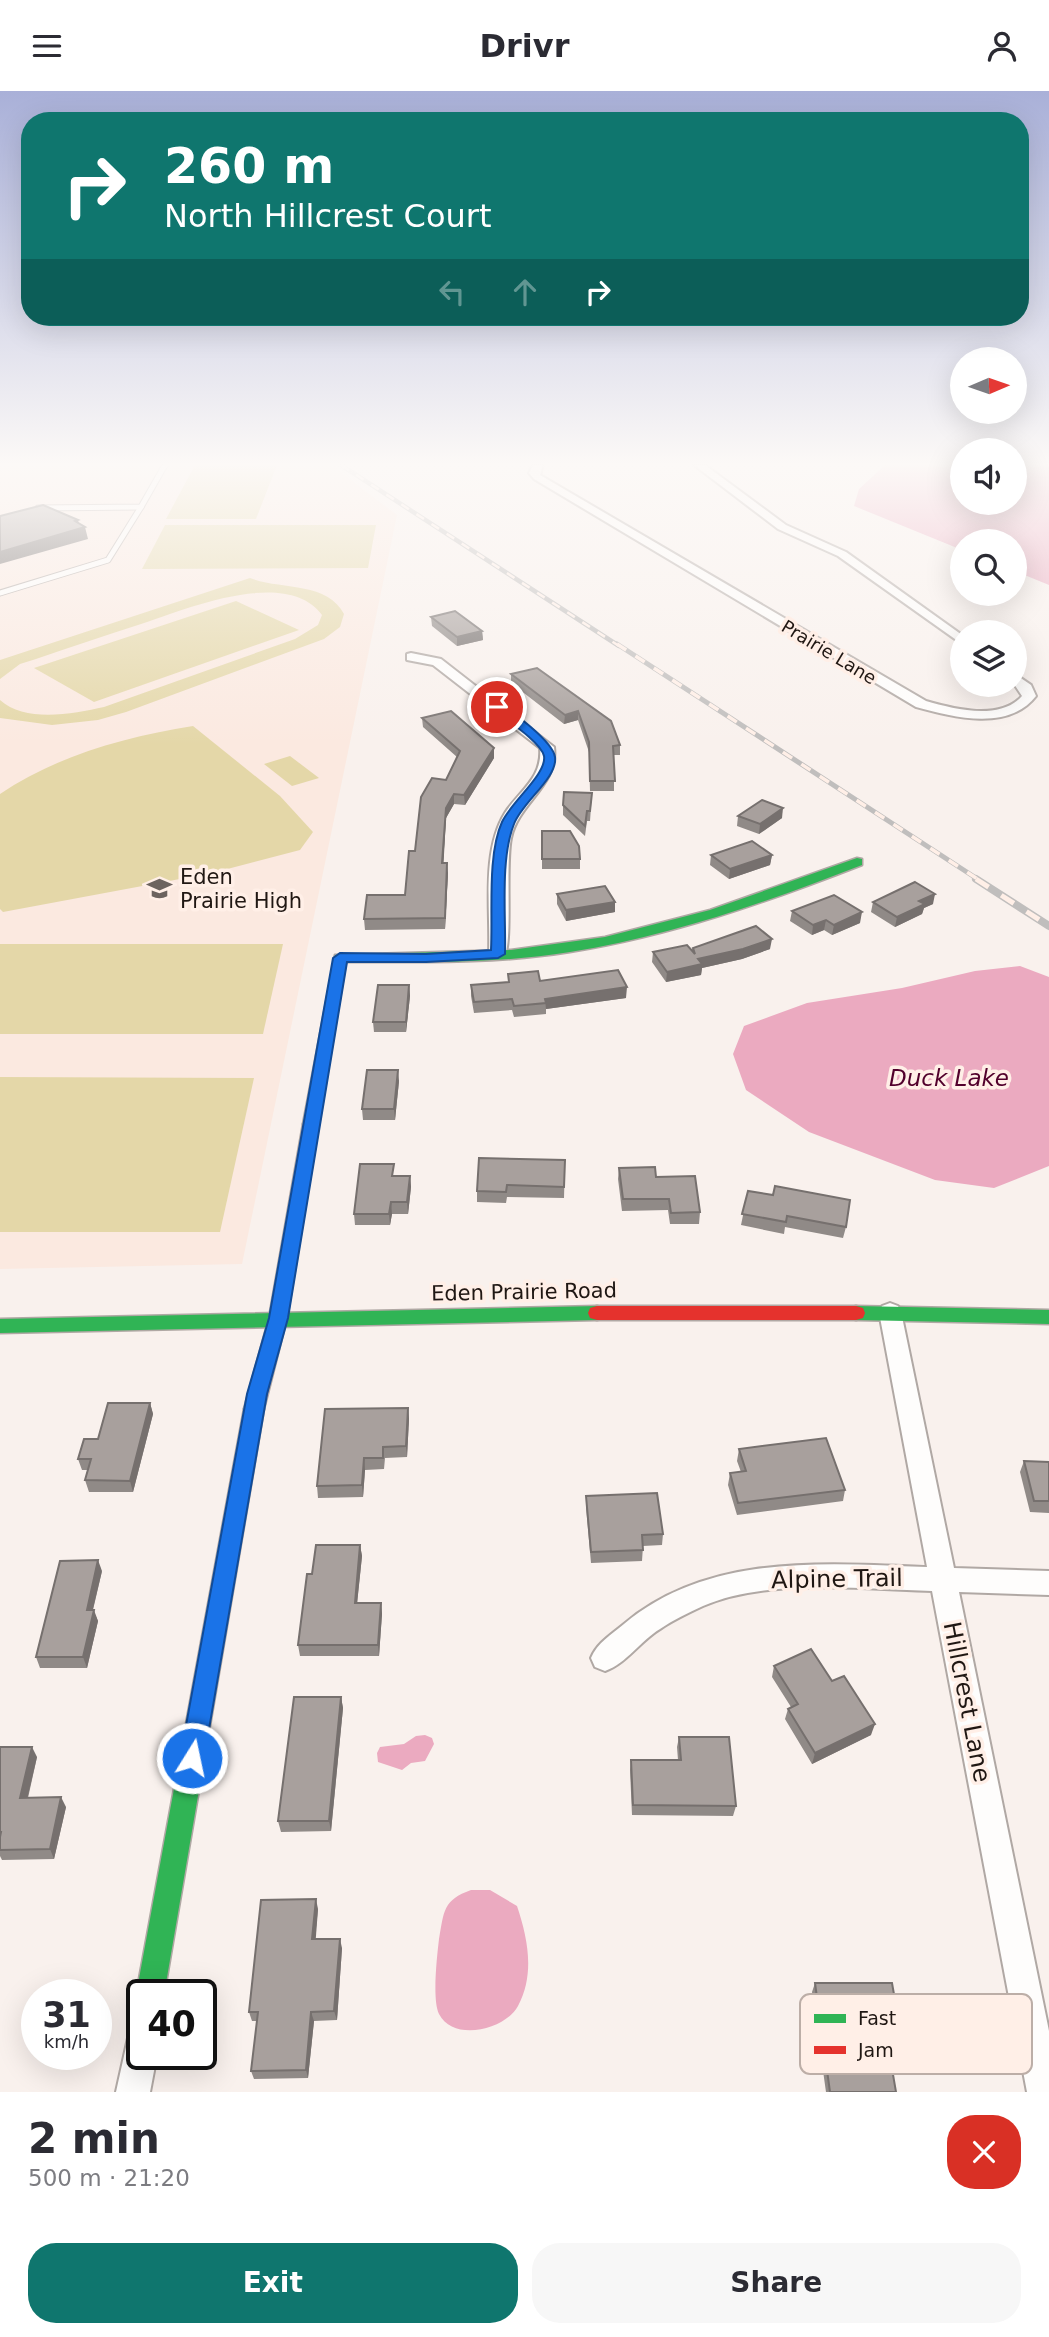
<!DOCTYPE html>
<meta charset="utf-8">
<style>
:root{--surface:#fff;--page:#f7f7f7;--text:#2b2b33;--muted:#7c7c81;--accent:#0f766e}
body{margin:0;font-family:"DejaVu Sans",sans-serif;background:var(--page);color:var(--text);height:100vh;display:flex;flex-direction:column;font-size:26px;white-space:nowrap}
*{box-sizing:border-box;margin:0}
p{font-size:23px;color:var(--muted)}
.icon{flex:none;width:38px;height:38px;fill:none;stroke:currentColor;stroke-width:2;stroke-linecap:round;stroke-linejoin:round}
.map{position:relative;height:2001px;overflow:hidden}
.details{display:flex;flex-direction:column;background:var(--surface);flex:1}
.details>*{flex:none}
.hud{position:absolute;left:21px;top:21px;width:1008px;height:214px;border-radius:28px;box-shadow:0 7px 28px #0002;background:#0f766e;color:#fff;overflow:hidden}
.needle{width:46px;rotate:88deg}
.tools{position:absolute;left:950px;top:256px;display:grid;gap:14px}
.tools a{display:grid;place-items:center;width:77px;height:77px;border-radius:50%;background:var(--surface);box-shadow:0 7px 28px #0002;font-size:35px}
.speed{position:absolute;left:21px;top:1888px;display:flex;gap:14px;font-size:35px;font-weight:700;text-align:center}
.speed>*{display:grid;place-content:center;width:91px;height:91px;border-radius:50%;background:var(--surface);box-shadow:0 7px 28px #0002;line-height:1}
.speed small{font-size:18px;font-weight:400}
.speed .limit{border:4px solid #111;border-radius:10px;background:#fff;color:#111}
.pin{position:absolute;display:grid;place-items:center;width:60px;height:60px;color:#fff;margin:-30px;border:4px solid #fff;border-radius:50%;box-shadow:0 2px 7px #0007}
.me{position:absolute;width:77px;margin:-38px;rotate:10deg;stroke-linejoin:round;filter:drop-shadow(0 0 5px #0008)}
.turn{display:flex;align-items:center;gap:24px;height:147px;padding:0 28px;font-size:32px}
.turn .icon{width:91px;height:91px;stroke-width:2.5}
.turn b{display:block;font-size:49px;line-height:60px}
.lanes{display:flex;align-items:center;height:66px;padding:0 28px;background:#0003;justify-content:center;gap:35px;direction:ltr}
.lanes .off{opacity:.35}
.round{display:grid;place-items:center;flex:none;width:74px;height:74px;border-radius:28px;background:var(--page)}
.head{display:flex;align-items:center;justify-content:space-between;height:119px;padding:0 28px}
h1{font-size:42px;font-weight:700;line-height:52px}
.action{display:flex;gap:14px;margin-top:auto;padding:14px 28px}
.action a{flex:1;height:80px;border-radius:28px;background:var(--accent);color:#fff;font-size:28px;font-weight:700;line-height:80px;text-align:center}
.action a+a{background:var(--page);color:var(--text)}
header{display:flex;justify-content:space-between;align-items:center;height:91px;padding:0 28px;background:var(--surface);font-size:32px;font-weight:700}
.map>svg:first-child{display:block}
</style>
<header><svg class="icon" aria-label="menu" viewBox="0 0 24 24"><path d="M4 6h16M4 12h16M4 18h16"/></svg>Drivr<svg class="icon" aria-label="person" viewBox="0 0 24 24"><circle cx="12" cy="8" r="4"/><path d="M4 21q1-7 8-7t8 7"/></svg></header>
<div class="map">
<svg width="1049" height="2001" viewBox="0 0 1049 2001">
<rect width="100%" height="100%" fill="#f9f1ed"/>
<!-- built -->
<polygon fill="#fbe9e0" points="0,374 331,374 397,424 242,1173 0,1178"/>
<!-- green -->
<g fill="#e4d7a8">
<polygon points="195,374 277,374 256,428 166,428"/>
<polygon points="165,434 376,434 368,477 142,478"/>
<path d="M250,487C280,499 327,490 344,523L340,536L324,548L126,621L98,629L52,634L0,627V609C25,632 73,623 104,616L295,548L318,534L322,524C286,475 184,519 138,534C104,545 70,556 36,568L20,573L0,588V569Z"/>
<polygon points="236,510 299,539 94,611 34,577"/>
<path d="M193,635L280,705L313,741L300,759L212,782L3,821L0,818V703C58,664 125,646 193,635Z"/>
<polygon points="290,665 319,687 292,695 264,673"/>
<polygon points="0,853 283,853 263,943 0,943"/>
<polygon points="0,986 254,987 220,1141 0,1141"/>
</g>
<!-- water -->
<g fill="#ebaac0">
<polygon points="885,374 962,374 962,411 1015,411 1015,374 1049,374 1049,494 1015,480 1015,450 962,450 962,459 854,415 859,398"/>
<polygon points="1020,875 1049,886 1049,1075 994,1097 935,1089 809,1041 746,999 733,963 744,935 807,912 902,897 975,880"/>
<polygon points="425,1644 432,1647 434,1653 425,1670 411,1672 402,1679 378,1671 377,1662 380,1656 404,1653 416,1645"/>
<path d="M471,1799H490L517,1815C528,1848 535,1883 518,1915C506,1938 454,1952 439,1923C432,1909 437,1865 439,1848C444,1820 443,1809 471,1799Z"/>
</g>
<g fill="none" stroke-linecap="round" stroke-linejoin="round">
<defs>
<g id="lane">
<polyline points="38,417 141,416 165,374"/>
<polyline points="0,502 108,469 141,416"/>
</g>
<g id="street">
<path d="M533,374H543L540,384L926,610C954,618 1000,630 1022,605L1014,593L1015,583L1031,594L1036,605C1008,641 953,626 916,616L534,388L529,382Z"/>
<polygon points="694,374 705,374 786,434 846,461 962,544 962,553 838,465 778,438"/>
<path d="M411,562L441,568L554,656C559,694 518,712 511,747C505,775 513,851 504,867L498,868L489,863C491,820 481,761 505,722C519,700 543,687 540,657L433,574L407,569V563Z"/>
<path d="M890,1212L898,1215L901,1221L954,1477L1049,1480V1504L959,1501L1049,1940V2001H1027L932,1500C863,1498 767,1487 703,1515C688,1522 673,1529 660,1538C640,1550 627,1572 605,1580L595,1576L591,1567C597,1552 612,1543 624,1533C708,1462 825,1472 927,1476L879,1221L882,1215Z"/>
<polygon points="142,1933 142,1964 157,1964 150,2001 116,2001 130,1938"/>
</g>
<g id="fast">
<path d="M857,767L862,768V774C767,811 671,845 570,861C497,873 421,871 346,871L319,1033L311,1038L303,1033L335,864L511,859L605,846L710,819Z"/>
<polygon points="597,1215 604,1217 606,1222 604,1227 597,1229 0,1242 0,1228"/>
<polygon points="856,1215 1049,1219 1049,1233 856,1229 849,1227 847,1222 849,1217"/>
<polygon points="254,1310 261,1312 264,1318 164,1904 142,1904 142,1914 136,1904 244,1318 247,1312"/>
</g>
<g id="jam">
<polygon points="311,1028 319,1033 287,1227 264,1318 261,1324 254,1326 247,1324 244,1318 269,1227 303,1033"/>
<polygon points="597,1215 856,1215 863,1217 865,1222 863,1227 856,1229 597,1229 590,1227 588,1222 590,1217"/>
</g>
</defs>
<!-- lane casing -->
<use href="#lane" stroke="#b0a8a4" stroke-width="7"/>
<!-- street casing -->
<use href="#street" stroke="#b0a8a4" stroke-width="4"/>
<!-- fast casing -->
<use href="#fast" stroke="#b0a8a4" stroke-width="3"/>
<!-- jam casing -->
<use href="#jam" stroke="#b0a8a4" stroke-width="3"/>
<!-- lane -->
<use href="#lane" stroke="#fefdfc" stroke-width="5"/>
<!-- street -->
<use href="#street" fill="#fefdfc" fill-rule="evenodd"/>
<!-- fast -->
<use href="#fast" fill="#30b455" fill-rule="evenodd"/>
<!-- jam -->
<use href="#jam" fill="#e5322d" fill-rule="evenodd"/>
<defs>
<polyline id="rail-far2" points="341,374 619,555"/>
<polyline id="rail-far1" points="617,553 979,789"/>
<polyline id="rail" points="976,788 1049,835"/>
</defs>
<!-- rail-far2 casing -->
<use href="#rail-far2" stroke="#c0bebd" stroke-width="4.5"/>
<!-- rail-far1 casing -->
<use href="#rail-far1" stroke="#c0bebd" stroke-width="5"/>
<!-- rail casing -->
<use href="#rail" stroke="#c0bebd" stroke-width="8"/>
<!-- rail-far2 -->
<use href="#rail-far2" stroke="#ffefe7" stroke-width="2.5" stroke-dasharray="9" stroke-linecap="butt"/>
<!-- rail-far1 -->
<use href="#rail-far1" stroke="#ffefe7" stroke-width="3.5" stroke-dasharray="11" stroke-linecap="butt"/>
<!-- rail -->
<use href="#rail" stroke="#ffefe7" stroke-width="5" stroke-dasharray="15" stroke-linecap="butt"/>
</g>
<!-- wall -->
<g fill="#908a87">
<polygon points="431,526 482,540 483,549 457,555 432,535"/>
<polygon points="511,583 611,630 620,654 620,664 614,664 614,700 590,700 589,661 578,629 564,633 511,592"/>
<polygon points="422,627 494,667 465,714 454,713 446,727 443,772 448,782 445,838 365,839 364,828 405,804 415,760 446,689 457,666 423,636"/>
<polygon points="592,702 590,730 587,730 585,745 563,724 563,714"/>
<polygon points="738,725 782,727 759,743 737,735"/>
<polygon points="542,740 580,768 580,778 542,778"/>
<polygon points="711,764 772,764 770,774 729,788 710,774"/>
<polygon points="557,803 615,811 615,821 566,830 557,813"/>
<polygon points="873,811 933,813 924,817 922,823 895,836 871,821"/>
<polygon points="792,820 860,832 832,844 824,839 812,844 790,830"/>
<polygon points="693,857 770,858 742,868 702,877 701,884 666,891 652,871 653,861 692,860"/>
<polygon points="508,883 540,890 626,907 546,918 546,923 514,926 512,919 474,922 471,905 471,894 508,891"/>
<polygon points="409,894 410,905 406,941 374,941 373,931"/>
<polygon points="399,990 395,1029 363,1029 362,1018"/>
<polygon points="565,1069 564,1107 507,1106 506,1112 477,1111 477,1100"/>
<polygon points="619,1077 656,1086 700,1121 699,1133 670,1133 668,1119 622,1120 618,1088"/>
<polygon points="395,1085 410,1085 411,1096 408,1123 392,1123 390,1134 355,1134 354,1123"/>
<polygon points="748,1100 846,1136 843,1147 785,1136 784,1143 741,1134"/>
<polygon points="150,1312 153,1323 133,1401 89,1401 85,1389 88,1379 82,1379 78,1368 98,1348"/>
<polygon points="408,1317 409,1328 407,1366 385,1367 384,1378 365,1379 363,1406 318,1407 317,1395"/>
<polygon points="739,1358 845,1399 843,1410 737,1424 728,1394 730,1382 741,1381 737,1370"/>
<polygon points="1024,1370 1049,1371 1049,1422 1030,1421 1020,1381"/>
<polygon points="586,1405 663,1443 662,1454 643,1455 642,1470 591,1472 586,1416"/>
<polygon points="360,1454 362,1465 357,1512 381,1512 382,1523 379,1565 300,1565 298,1554 312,1483"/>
<polygon points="102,1480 93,1519 98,1530 87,1577 40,1577 36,1566"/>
<polygon points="774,1575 832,1590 871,1644 812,1673 785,1628 788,1618 791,1616 772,1586"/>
<polygon points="341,1606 343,1617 331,1740 281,1741 278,1730"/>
<polygon points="679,1646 736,1715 733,1725 632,1724 630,1679 631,1669 678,1669 677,1656"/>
<polygon points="0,1656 37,1666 28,1707 66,1716 54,1768 2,1769 0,1765"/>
<polygon points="318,1818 315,1848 342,1857 337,1929 314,1930 308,1987 254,1988 251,1980 257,1930 252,1930 249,1921"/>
<polygon points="815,1892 900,1937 896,1946 887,1946 896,2001 826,2001 812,1901"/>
</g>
<!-- shaded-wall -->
<g fill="#76706e">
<polygon points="78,429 80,438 85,436 88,448 0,473 0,461"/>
<polygon points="482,540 483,549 457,555 457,546"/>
<polygon points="578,620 578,629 564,633 565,624"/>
<polygon points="494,657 494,667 465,714 464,704"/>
<polygon points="454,703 454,713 446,727 443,782 442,772 446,717"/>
<polygon points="783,717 782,727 759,743 760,733"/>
<polygon points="772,764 770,774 729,788 730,778"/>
<polygon points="447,772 448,782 445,838 445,827"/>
<polygon points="935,803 933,813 924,817 922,823 895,836 897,826 919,810"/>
<polygon points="615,811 615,821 566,830 566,819"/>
<polygon points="862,821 860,832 832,844 834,834"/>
<polygon points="826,829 824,839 812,844 813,834"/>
<polygon points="772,848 770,858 742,868 702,877 701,884 666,891 667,881 698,868"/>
<polygon points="409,894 410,905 406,941 406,931"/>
<polygon points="627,896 626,907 546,918 545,908"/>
<polygon points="398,979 399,990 395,1029 394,1018"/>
<polygon points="410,1085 411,1096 408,1123 407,1111"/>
<polygon points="391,1111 392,1123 390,1134 389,1123"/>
<polygon points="150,1312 153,1323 133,1401 130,1390"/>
<polygon points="408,1317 409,1328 407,1366 406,1355"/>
<polygon points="364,1367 365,1379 363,1406 362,1394"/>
<polygon points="360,1454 362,1465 356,1523 355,1512"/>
<polygon points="98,1469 102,1480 90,1530 87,1519"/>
<polygon points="381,1512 382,1523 379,1565 378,1554"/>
<polygon points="94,1519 98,1530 87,1577 83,1566"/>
<polygon points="341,1606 343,1617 331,1740 329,1730"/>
<polygon points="875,1633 871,1644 812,1673 815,1662"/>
<polygon points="32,1656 37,1666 25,1717 20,1707"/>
<polygon points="61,1706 66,1716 54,1768 50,1758"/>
<polygon points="316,1808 318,1818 315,1858 312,1848"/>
<polygon points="340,1848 342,1857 337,1929 334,1920"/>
<polygon points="311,1921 314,1930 308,1987 306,1979"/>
</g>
<!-- building -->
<g fill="#a8a09d" stroke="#76706e" stroke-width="2">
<polygon points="43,414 78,429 75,430 85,436 0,461 0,425"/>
<polygon points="455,520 482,540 457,546 431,526"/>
<polygon points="537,577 611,630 620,654 613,655 615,690 590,690 589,651 578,620 565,624 511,583"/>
<polygon points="451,620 494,657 464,704 454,703 446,717 442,772 447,772 445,827 364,828 367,804 405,804 409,760 415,760 421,706 432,687 446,689 460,660 422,627"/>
<polygon points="564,701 592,702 590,720 587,720 585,735 563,714"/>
<polygon points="762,709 783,717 760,733 738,725"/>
<polygon points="542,740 570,740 579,755 580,768 542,768"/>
<polygon points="752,750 772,764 730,778 711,764"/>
<polygon points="915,791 935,803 919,810 925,813 897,826 873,811"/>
<polygon points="605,795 615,811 566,819 557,803"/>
<polygon points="834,804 862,821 834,834 826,829 813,834 792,820"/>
<polygon points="756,835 772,848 743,858 698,868 702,873 667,881 653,861 687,854 695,863 693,857"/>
<polygon points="618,879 627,896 545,908 546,912 514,915 512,908 474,911 471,894 509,891 508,883 538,880 540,890"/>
<polygon points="378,894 409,894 406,931 373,931"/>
<polygon points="367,979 398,979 394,1018 362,1018"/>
<polygon points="479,1067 565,1069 564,1096 507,1094 506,1101 477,1100"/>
<polygon points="360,1073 394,1073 392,1085 410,1085 407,1111 391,1111 389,1123 354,1123"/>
<polygon points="655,1076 656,1086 695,1085 700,1121 671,1122 669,1108 623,1108 619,1077"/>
<polygon points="775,1095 850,1109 846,1136 787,1125 786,1131 742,1123 748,1100 773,1104"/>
<polygon points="108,1312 150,1312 130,1390 85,1389 91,1368 78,1368 84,1348 98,1348"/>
<polygon points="408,1317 406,1355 383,1356 383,1367 364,1367 362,1394 317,1395 325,1318"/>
<polygon points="826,1347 845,1399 738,1412 730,1382 746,1380 739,1358"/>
<polygon points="1024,1370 1049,1371 1049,1410 1034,1410"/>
<polygon points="657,1402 663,1443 642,1444 643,1459 591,1461 586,1405"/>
<polygon points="316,1454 360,1454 355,1512 381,1512 378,1554 298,1554 307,1483 312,1483"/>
<polygon points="98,1469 87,1519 94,1519 83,1566 36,1566 60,1470"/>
<polygon points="811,1558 832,1590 844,1585 875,1633 815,1662 788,1618 798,1613 774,1575"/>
<polygon points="294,1606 341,1606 329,1730 278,1730"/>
<polygon points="679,1646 729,1646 736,1715 633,1714 631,1669 681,1669"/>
<polygon points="0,1656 32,1656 20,1707 61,1706 50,1758 0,1759 0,1746 1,1741 0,1741"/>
<polygon points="316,1808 312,1848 340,1848 334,1920 311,1921 306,1979 251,1980 258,1921 249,1921 261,1809"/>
<polygon points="815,1892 892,1892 900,1937 885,1937 896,2001 830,2001"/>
</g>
<!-- sky -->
<linearGradient id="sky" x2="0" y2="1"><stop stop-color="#a9b0d8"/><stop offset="0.57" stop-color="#fcf9f7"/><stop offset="1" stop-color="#fcf9f7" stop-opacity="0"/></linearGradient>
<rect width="1049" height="654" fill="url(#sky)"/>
<!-- route -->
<path fill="#1a73e8" stroke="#114b97" stroke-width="2" d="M497,613C511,618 553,651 555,666C558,687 522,711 514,733C500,768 506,824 505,863L498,867L426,871H347L288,1227L267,1303L204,1667L201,1676L192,1680L183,1676L180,1667L247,1303L269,1227L333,867L340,862L426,863L491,859C493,822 487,764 502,731C511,711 547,683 544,665C541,651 505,628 493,618L491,616Z"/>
<!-- icons -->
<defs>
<symbol id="school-bare" viewBox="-9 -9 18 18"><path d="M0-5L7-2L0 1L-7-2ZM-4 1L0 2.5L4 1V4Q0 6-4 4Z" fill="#6c635f" stroke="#ffefe7" stroke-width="2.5" paint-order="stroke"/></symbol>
</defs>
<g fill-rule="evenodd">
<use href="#school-bare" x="142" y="780" width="35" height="35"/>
</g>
<g text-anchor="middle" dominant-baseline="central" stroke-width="7" stroke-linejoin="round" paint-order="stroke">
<!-- far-street labels -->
<g font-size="18" fill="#201713" stroke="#ffefe7">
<text transform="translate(829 561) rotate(31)">Prairie Lane</text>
</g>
<!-- poi labels -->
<g font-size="21" fill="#201713" stroke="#ffefe7" text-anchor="start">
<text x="180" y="786">Eden<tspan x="180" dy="24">Prairie High</tspan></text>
</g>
<!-- street labels -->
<g font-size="21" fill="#201713" stroke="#ffefe7">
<text transform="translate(524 1201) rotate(-1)">Eden Prairie Road</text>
</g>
<!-- water labels -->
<g font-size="23" font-style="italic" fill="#52002c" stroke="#ffefe7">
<text x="949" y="987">Duck Lake</text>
</g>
<!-- near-street labels -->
<g font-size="24" fill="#201713" stroke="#ffefe7">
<text transform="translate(837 1488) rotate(-1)">Alpine Trail</text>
<text transform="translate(967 1611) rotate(79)">Hillcrest Lane</text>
</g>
</g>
<!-- legend -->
<rect x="800" y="1903" width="232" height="80" rx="10" fill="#ffefe7" stroke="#bcaea7" stroke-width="2"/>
<rect x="814" y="1923" width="32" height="9" fill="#30b455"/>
<rect x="814" y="1955" width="32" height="8" fill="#e5322d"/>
<g font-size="19" fill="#201713">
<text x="858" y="1934">Fast</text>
<text x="858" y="1966">Jam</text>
</g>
</svg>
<div class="tools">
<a><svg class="needle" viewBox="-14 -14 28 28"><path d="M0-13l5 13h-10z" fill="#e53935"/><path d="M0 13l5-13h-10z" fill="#7c7c81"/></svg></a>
<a><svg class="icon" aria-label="sound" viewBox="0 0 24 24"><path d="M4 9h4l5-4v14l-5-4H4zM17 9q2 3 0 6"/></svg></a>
<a><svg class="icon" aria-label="search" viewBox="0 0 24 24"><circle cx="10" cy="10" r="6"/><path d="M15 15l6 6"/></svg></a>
<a><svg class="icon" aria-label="layers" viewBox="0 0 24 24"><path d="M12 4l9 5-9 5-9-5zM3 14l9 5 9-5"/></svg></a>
</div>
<div class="speed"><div>31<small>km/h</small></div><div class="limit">40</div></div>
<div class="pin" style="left:497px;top:616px;background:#d93025"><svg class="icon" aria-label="arrive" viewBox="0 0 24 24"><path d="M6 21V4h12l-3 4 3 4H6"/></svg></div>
<svg class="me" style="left:192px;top:1667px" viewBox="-20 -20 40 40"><circle r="17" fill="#1a73e8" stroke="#fff" stroke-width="3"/><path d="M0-11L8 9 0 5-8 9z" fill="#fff"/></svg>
<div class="hud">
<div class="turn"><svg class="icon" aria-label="right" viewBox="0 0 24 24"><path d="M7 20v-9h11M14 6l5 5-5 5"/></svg><div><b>260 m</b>North Hillcrest Court</div></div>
<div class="lanes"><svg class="icon off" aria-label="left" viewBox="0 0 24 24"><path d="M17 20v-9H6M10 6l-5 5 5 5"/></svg><svg class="icon off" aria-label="ahead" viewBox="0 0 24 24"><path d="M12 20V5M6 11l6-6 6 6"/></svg><svg class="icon" aria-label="right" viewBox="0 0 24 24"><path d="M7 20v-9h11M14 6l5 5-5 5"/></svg></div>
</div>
</div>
<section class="details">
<div class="head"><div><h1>2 min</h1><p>500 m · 21:20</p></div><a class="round" style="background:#d93025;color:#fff"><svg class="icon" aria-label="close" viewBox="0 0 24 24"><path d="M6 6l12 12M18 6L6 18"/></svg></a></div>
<div class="action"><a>Exit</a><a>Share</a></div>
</section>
